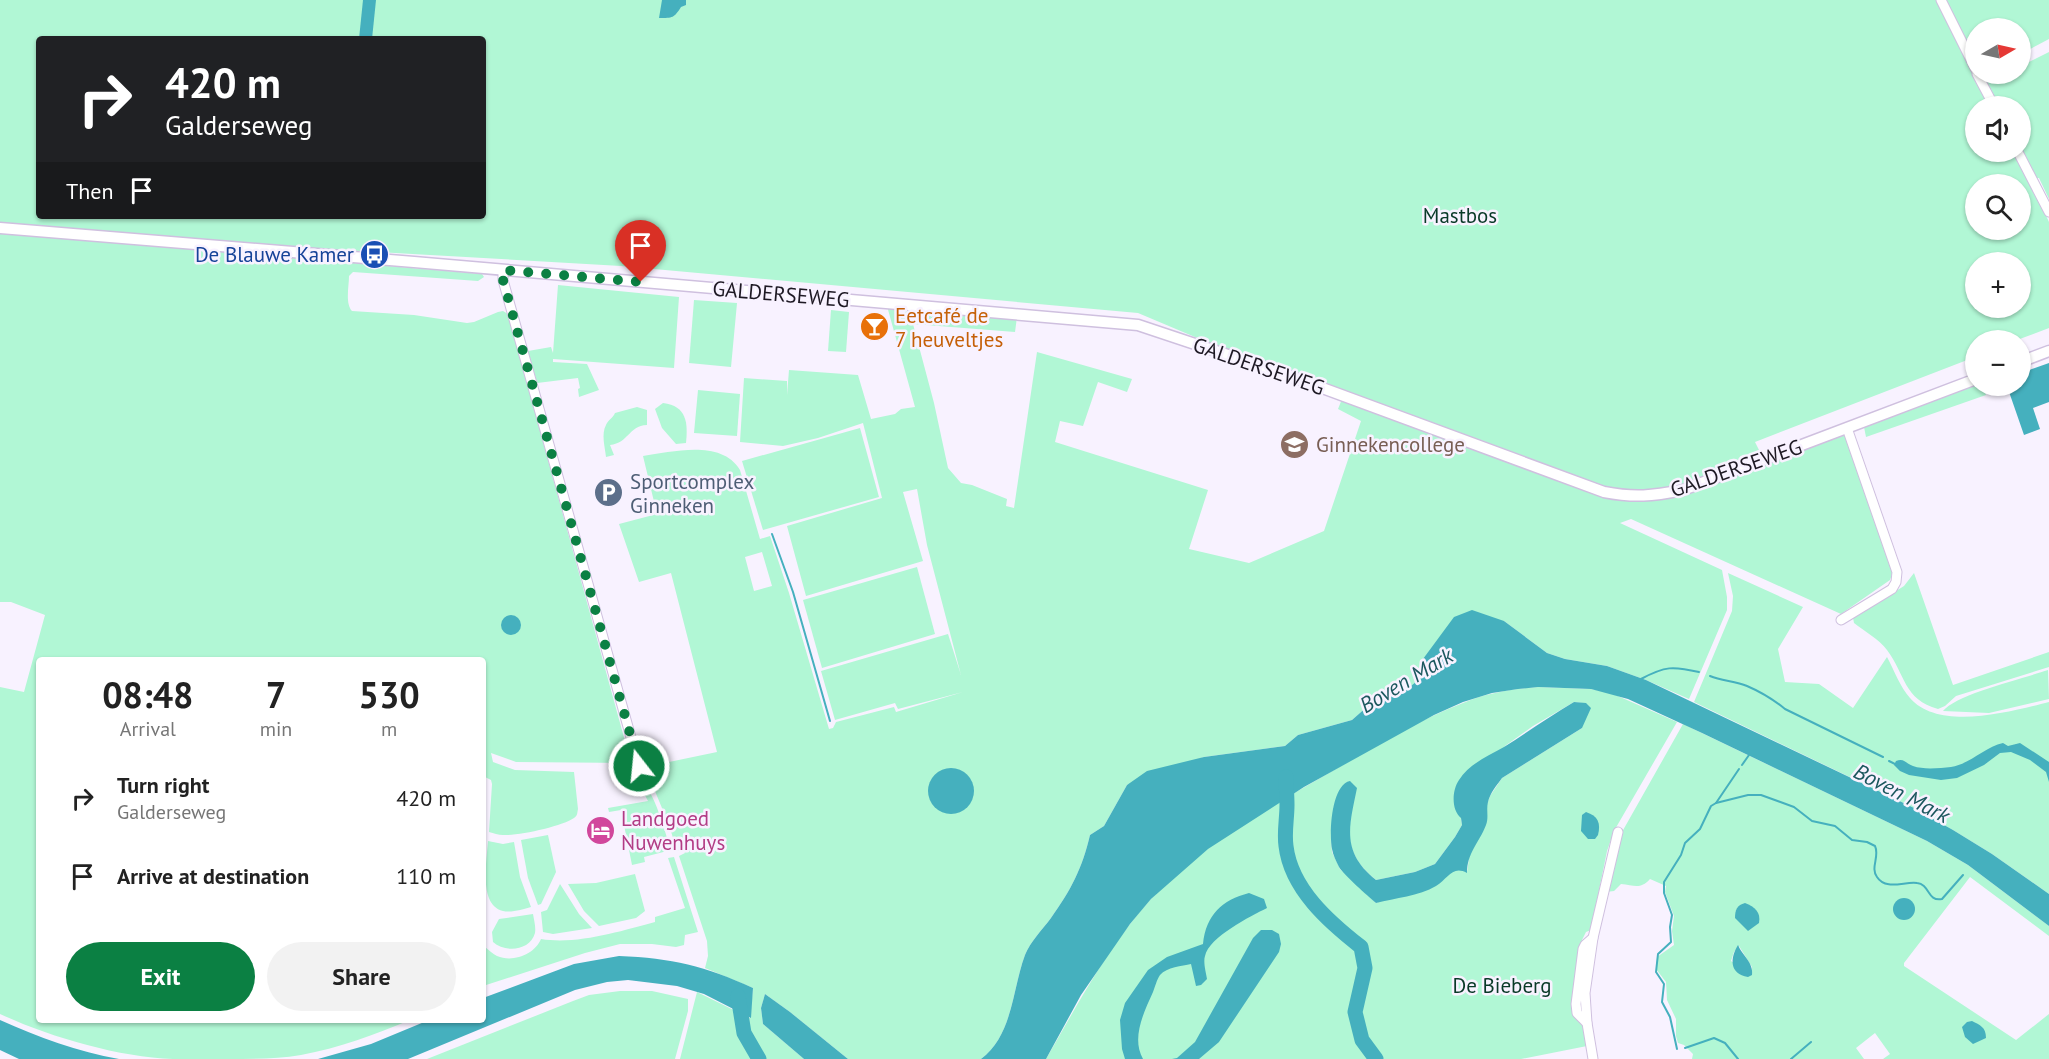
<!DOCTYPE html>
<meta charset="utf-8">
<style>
:root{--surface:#fff;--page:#f2f2f2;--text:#222;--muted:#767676;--accent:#0b8043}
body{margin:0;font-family:"PT Sans",sans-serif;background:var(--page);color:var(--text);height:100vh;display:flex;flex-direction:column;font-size:22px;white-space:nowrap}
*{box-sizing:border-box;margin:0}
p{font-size:20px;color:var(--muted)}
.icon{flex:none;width:33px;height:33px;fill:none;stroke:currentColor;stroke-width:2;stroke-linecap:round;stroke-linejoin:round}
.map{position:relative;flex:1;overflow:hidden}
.details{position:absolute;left:36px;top:657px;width:450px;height:366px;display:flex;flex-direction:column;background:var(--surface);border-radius:6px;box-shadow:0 2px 4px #0004}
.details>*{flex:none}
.top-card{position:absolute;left:36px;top:36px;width:450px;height:183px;border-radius:6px;box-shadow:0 2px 4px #0004;background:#202124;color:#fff;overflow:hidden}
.needle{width:39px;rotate:81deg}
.controls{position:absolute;left:1965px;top:18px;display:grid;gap:12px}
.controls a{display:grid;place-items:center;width:66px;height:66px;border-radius:50%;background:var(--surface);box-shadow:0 2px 4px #0004;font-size:30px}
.pin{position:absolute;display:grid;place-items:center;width:51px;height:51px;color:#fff;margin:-62px -26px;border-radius:50% 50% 50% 0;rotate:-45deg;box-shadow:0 0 6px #0007}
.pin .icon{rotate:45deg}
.me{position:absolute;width:66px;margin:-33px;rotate:344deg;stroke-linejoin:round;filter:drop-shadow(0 0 4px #0008)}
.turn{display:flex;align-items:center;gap:21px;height:126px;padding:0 30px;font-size:27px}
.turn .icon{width:78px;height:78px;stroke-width:2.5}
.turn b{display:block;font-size:42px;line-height:51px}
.then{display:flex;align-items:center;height:57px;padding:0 30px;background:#0003;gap:12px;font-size:22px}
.eta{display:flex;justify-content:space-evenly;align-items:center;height:102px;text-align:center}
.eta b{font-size:36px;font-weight:600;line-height:42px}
.button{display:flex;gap:12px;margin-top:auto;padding:12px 30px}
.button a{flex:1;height:69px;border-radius:36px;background:var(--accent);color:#fff;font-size:24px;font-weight:600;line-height:69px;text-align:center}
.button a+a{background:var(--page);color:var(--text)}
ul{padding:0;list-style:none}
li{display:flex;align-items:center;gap:18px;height:78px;padding:0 30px}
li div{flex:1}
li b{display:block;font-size:22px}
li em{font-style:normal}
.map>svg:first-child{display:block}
</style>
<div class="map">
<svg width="2049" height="1059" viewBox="0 0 2049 1059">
<rect width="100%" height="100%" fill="#f8f2ff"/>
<!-- green -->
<g fill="#b1f7d5" fill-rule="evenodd">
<path d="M0,0H2049V39L2021,54L2020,28H1976V74H1997L1998,77L2006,74H2020L2021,66L2049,52V199L2039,178H2028L2049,222V328L2017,340H1976L1975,357L1755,442L1766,464L1846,434L1893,572L1890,580L1841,614L1631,519L1620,523L1722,570L1727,597V610L1689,699L1646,680L1607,666L1565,659L1547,653L1504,621L1407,689L1377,698L1352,720L1298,735L1285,746L1204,757L1127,785L1104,826L1090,835C1082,869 1071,890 1051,918C1043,929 1030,942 1025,955C1012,990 1013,1035 981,1059H848L790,1012L765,994L761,1008L763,1024L804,1059H680L697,992L750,1018L753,988L705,968L708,956L707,941L679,856L685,853L683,849L677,851L669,825L645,767L717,752L671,573L639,582L619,524L657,514L643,456C673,452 721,439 740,470L760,539L770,536L789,593L829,729L833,728L836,722L894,707L896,712L963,692L898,709L895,703L835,720L821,671L948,634L961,675L927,545L917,489L903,492L923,561L806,596L787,526L882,498L863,423L818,438L783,446L740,442L744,378L787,381V395L789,370L858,375L871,419L895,414L901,409L915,407L887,306L1017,317L1015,332L913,324L934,403L948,468L961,483L972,485L1007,499L1006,506L1014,508L1037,352L1132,379L1127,392L1098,382L1083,426L1060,421L1055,442L1208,490L1189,549L1249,563L1324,531L1361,421L1338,409L1342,399L1138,313L621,266L343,250L342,262L469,273L482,274L484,277L478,281L353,272L349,276C349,287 345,303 352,311L414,315L467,323L474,322L498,312L503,311L508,314L631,763L516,762L491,753L493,762L515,770L574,772L578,809C577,813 578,815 574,818C563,826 518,836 503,835C498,835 494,833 489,832L492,784L491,780L483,776V660H39V1020H410C374,1035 339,1048 301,1055C277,1059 252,1059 228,1059C209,1059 191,1059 173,1059C118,1057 50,1037 0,1014V687L24,692L45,615L11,602H0ZM39,39H483V216H39ZM1976,106H2020V152H1976ZM1976,184H2020C2021,200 2022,215 2020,230H2015V232H2012L2009,230H1976L1974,195ZM1976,262H2020V308H1976ZM762,552L772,586L754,591L745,557Z"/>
<polygon points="558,285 679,297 674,368 553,359 553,362 587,364 599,390 579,397 578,389 580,388 578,378 537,383 528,351 551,347 553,353"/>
<polygon points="694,300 737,303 731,367 689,363"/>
<polygon points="831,310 849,312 846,352 828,351"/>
<polygon points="1975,384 1983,386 1986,395 1866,437 1864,427"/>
<polygon points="698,390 740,394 737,436 694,433"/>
<path d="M663,403C687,406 688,423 686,443L676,444L662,428L655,409Z"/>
<path d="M637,407L647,410V425C628,426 629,443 610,445L614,455L606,457C605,447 601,434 606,425C608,420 613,418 615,413Z"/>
<polygon points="860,428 879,497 763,530 742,461"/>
<polygon points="917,567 935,634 822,668 803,600"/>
<path d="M1728,573L1803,607L1778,649L1785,682L1819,684L1853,708L1887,657C1894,670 1900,687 1910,698C1939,732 2013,711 2049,702V894L1992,854L1953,830L1912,807L1694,702L1732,611L1733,596Z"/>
<path d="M1914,573L1953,685L2049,652V667L1956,696L1945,706L1938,709C1904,700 1905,674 1887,650C1879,639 1864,631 1854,623L1853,618L1904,586Z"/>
<path d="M2048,670L2049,699L1989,713L1943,711C1956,694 2025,678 2048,670Z"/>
<path d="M1538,687L1591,689L1611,693L1677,722L1614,831L1607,851L1591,930L1586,932L1582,940L1573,999L1584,1020L1587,1046L1521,1059H1046C1078,1004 1107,948 1150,900C1201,845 1270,807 1334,770C1376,746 1418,720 1463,703C1487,693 1512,689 1538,687ZM1574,702L1582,703V728L1502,778L1490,796L1470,852L1467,872L1461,869H1455L1376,903L1340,869L1332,852L1331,837L1334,806L1356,788C1349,828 1340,851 1376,880L1415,872L1435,864L1455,837L1462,825L1461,818L1505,746L1533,726Z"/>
<path d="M1683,724L1927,841L1968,865L2049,926V936L1970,877L1904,963V966L2016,1040L2049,1014V1059H1883L1890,1054L1875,1033L1856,1048L1864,1059H1692L1693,1054L1684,1045L1678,1043L1676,1036V1019L1667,1000L1666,982L1656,969L1657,957L1674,945L1672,931L1674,916L1665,892L1666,886L1650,879C1640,890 1634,885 1621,884L1614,891L1606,892L1622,832ZM1739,946L1752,967V975L1731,961L1734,952Z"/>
<path d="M633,773C655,787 663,827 671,850L644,857L645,862L632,865L621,810L609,812L608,808L648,801Z"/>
<polygon points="548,835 556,872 541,904 538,905 528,878 521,840"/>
<path d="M488,841L503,844L514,842L520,877L531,907C523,909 512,913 503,911C478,905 487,860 488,841Z"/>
<path d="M674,857L698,932L685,935L684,945L676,947L652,944H620L585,953L483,986V938L485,947C489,950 493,954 497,956C513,963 535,954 541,939C577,945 621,931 655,922V917L685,908L668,858Z"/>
<polygon points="635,874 645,911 636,918 599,926 584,911 568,884 596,883"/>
<polygon points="560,884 579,914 592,928 553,934 543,932 541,912 547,910"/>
<path d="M533,914C534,920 536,927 535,933C530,951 505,953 493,942L492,932L499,919Z"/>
<polygon points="620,991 652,991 688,999 688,1011 675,1059 427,1059 573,1001 589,995"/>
</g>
<!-- water -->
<g fill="#45b0be">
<polygon points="363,0 376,0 372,39 359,39"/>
<path d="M662,0H686V5L681,7C674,18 673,18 659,18Z"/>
<polygon points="2049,363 2049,402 2033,408 2040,429 2024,435 2007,386 2020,386 2021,373"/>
<path d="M1472,610L1504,621L1547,653L1565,659L1607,666L1646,680L1912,807L1953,830L1992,854L2049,894V926L1968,865L1927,841L1702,733L1628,699L1591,689L1538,687L1518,689L1492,693L1463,702L1434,715L1304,787L1208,849L1151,899L1130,924L1081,995L1046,1059H981C1013,1035 1012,990 1025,955C1030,942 1043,929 1051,918C1071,890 1082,869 1090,835L1104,826L1127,785L1147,771L1204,757L1285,746L1298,735L1352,720L1377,698L1407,689L1425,675L1423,659L1454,617Z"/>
<circle cx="511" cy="625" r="10"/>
<path d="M1574,702L1586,703L1591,708L1582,728L1502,778C1497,785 1490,793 1488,802C1486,810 1489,817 1486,825C1479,843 1467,853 1467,873C1452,865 1448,879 1436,886C1419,896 1395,898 1376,903C1368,896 1344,875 1339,867C1336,861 1333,855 1332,849C1329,834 1331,785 1350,781L1357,788C1349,827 1341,852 1376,880L1415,872L1435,864L1455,837L1462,825L1461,818C1451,810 1452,790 1459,780C1469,764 1488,756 1504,747C1528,732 1550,716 1574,702Z"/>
<path d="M2003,743L2008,746L2020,743L2049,762V782L2046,772L2030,760L2011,752L2000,753L1984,765L1957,778L1941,780L1909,775L1900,771L1894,765L1896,761C1904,758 1905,763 1913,766C1924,770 1940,768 1951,767C1970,764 1985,747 2003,743Z"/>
<circle cx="951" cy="791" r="23"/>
<path d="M1586,812C1598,816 1601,823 1598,835L1595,839H1588L1581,831L1582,815Z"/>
<path d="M1249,893L1264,899L1267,908C1251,916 1209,937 1205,956C1203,962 1206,973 1207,979L1201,985L1196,986L1191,964C1182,966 1167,967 1160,975C1157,979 1155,987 1153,992C1144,1012 1131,1038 1143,1059H1125L1122,1049L1120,1020L1125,1003L1148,970L1167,957L1203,944C1206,915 1222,900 1249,893Z"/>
<circle cx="1904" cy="909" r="11"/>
<path d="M1745,903C1755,907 1761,912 1759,923L1748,931L1735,918C1735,910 1737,905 1745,903Z"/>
<polygon points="1261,930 1272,930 1279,934 1281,944 1279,952 1219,1042 1199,1059 1172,1059 1177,1058 1195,1042 1253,938"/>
<path d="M1738,945C1742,955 1754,963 1752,975L1748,977C1729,974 1730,958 1738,945Z"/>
<path d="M619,956C672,958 705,966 753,988L751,1018L704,994L677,986L628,980L607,982L575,990L408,1059H318L371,1044L429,1020H483V998L574,964Z"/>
<polygon points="765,994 790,1012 848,1059 804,1059 763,1024 761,1008"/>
<path d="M0,1020C38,1037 78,1052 119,1059H19L0,1050Z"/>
<path d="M1972,1021C1980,1025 1986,1027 1986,1038L1973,1044L1965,1037L1962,1027L1967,1022Z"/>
</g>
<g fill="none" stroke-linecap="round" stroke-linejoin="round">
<!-- stream -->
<g stroke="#45b0be" stroke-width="2">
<polyline points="772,534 793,592 830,721"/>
<path d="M1710,676C1722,681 1735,681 1747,686C1761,692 1774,700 1785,709L1883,757"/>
<path d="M1641,679C1665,666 1673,666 1699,672"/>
<polyline points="1889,761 1897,765"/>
<polyline points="1742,765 1749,755"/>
<path d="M1716,803L1748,795H1761L1794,807L1812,821L1835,826L1852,840L1867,842L1875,846C1880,856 1870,868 1877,877C1886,891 1905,881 1917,883C1930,884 1927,902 1942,899L1963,875"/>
<polyline points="1685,1048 1714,1038 1725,1043 1738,1059"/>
<polyline points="1677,1049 1670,1017 1662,1002 1664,984 1656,972 1658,954 1671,942 1670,927 1672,915 1664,893 1664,882 1681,855 1685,843 1700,829 1711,806 1716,803 1739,769"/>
<polyline points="1791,1059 1811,1042"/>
</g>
<!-- river -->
<g stroke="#45b0be" stroke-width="15">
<path d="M1286,777C1286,786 1287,795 1287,805C1287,819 1284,832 1286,846C1291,889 1329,922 1361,947L1365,968L1355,1012L1362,1040L1376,1059"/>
<polyline points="738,996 744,1033 759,1059"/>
</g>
<defs>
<g id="minor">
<polyline points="1941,0 1976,70"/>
<polyline points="1977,74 1994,106"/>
<polyline points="2018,152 2049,212"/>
<polyline points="503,270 503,280 639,766"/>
<polyline points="1841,620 1892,589 1896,582 1897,572 1847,428"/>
<polyline points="1587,1023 1577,1013 1576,1004 1583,949 1585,945 1593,938"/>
<polyline points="1593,1059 1587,1023 1585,993 1593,938 1618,832"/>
</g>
<g id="tertiary">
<path d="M0,228L414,262L1138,325L1279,372L1604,492C1635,498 1652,496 1683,490L1976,379"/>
<polyline points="2020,362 2049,351"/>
</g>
</defs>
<!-- minor casing -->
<use href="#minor" stroke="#cfc0df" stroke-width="11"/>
<!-- tertiary casing -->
<use href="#tertiary" stroke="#cfc0df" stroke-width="13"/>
<!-- minor -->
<use href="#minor" stroke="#fff" stroke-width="9"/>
<!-- tertiary -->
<use href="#tertiary" stroke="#fff" stroke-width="10"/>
</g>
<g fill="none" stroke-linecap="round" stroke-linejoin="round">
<!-- route -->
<polyline stroke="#0b8043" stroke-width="10" stroke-dasharray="0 18" points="639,766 503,280 503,270 641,282"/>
</g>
<!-- icons -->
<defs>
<symbol id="bus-disc" viewBox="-11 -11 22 22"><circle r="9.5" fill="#1a4fb4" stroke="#f8f2ff"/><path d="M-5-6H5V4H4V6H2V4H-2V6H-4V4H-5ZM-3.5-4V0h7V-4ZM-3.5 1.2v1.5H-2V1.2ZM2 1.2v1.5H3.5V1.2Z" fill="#fff"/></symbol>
<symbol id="bar-disc" viewBox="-11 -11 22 22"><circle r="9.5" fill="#e8710a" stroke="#f8f2ff"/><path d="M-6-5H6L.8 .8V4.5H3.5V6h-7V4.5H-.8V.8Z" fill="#fff"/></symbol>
<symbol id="school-disc" viewBox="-11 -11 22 22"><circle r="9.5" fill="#8d6e63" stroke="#f8f2ff"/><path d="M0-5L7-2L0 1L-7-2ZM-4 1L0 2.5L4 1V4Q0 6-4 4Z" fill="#fff"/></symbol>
<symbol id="parking-disc" viewBox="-11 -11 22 22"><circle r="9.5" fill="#5c6f8a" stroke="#f8f2ff"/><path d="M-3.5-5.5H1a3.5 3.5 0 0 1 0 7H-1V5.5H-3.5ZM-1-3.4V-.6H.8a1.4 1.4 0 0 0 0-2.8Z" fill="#fff"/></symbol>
<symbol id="hotel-disc" viewBox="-11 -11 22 22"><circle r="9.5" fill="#d1479c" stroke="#f8f2ff"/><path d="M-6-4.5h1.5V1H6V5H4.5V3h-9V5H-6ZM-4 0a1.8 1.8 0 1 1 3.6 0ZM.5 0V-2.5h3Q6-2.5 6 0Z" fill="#fff"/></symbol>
</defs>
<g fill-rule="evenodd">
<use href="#bus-disc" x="358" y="238" width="33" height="33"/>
<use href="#bar-disc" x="858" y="310" width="33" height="33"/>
<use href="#school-disc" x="1278" y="428" width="33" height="33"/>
<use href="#parking-disc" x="592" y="476" width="33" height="33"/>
<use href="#hotel-disc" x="584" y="814" width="33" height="33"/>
</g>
<g text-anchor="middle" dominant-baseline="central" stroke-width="5" stroke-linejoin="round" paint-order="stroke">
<!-- park labels -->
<g font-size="21" fill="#093a28" stroke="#f8f2ff">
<text x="1460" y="215">Mastbos</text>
<text x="1502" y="985">De Bieberg</text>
</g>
<!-- transit labels -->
<g font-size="21" fill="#164399" stroke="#f8f2ff" text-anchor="end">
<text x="354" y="254">De Blauwe Kamer</text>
</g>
<!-- street labels -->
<g font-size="21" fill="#1e1924" stroke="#f8f2ff">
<text transform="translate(781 294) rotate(5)">GALDERSEWEG</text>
<text transform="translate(1259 366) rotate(19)">GALDERSEWEG</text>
<text transform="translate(1736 468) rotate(-19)">GALDERSEWEG</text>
</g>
<!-- food labels -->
<g font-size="21" fill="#c56008" stroke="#f8f2ff" text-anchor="start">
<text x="895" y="315">Eetcafé de<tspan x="895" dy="24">7 heuveltjes</tspan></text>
</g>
<!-- education labels -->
<g font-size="21" fill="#785e54" stroke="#f8f2ff" text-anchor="start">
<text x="1316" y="444">Ginnekencollege</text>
</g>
<!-- service labels -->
<g font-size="21" fill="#4e5e75" stroke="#f8f2ff" text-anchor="start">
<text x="630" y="481">Sportcomplex<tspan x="630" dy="24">Ginneken</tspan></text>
</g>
<!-- hotel labels -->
<g font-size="21" fill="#b23c85" stroke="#f8f2ff" text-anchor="start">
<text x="621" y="818">Landgoed<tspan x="621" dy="24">Nuwenhuys</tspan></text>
</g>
<!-- water labels -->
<g font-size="22" font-style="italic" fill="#1b575e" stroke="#f8f2ff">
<text transform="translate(1406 680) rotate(-31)">Boven Mark</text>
<text transform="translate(1902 793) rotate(27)">Boven Mark</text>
</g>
</g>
</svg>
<div class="controls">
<a><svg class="needle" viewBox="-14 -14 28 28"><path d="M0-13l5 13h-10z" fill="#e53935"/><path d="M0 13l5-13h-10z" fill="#767676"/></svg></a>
<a><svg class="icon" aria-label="sound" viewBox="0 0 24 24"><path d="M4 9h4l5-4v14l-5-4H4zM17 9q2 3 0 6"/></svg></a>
<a><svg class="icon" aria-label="search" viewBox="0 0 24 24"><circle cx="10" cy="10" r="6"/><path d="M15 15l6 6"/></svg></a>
<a>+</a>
<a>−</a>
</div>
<div class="pin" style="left:641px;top:282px;background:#d93025"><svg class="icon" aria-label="arrive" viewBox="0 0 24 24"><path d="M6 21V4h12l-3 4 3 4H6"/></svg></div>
<svg class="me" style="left:639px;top:766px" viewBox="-20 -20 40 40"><circle r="17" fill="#0b8043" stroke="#fff" stroke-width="3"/><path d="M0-11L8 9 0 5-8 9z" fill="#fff"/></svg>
<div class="top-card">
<div class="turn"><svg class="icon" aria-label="right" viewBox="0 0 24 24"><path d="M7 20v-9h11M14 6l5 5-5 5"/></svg><div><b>420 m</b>Galderseweg</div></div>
<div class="then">Then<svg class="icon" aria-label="arrive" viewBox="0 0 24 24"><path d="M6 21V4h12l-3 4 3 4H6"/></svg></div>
</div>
<section class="details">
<div class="eta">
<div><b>08:48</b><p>Arrival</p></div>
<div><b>7</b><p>min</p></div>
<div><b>530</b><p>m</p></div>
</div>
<ul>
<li><svg class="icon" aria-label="right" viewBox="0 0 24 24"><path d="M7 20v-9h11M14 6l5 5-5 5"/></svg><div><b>Turn right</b><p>Galderseweg</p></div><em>420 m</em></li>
<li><svg class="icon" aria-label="arrive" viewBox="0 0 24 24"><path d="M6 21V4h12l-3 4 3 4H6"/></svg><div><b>Arrive at destination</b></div><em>110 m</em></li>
</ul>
<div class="button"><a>Exit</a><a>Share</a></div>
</section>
</div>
